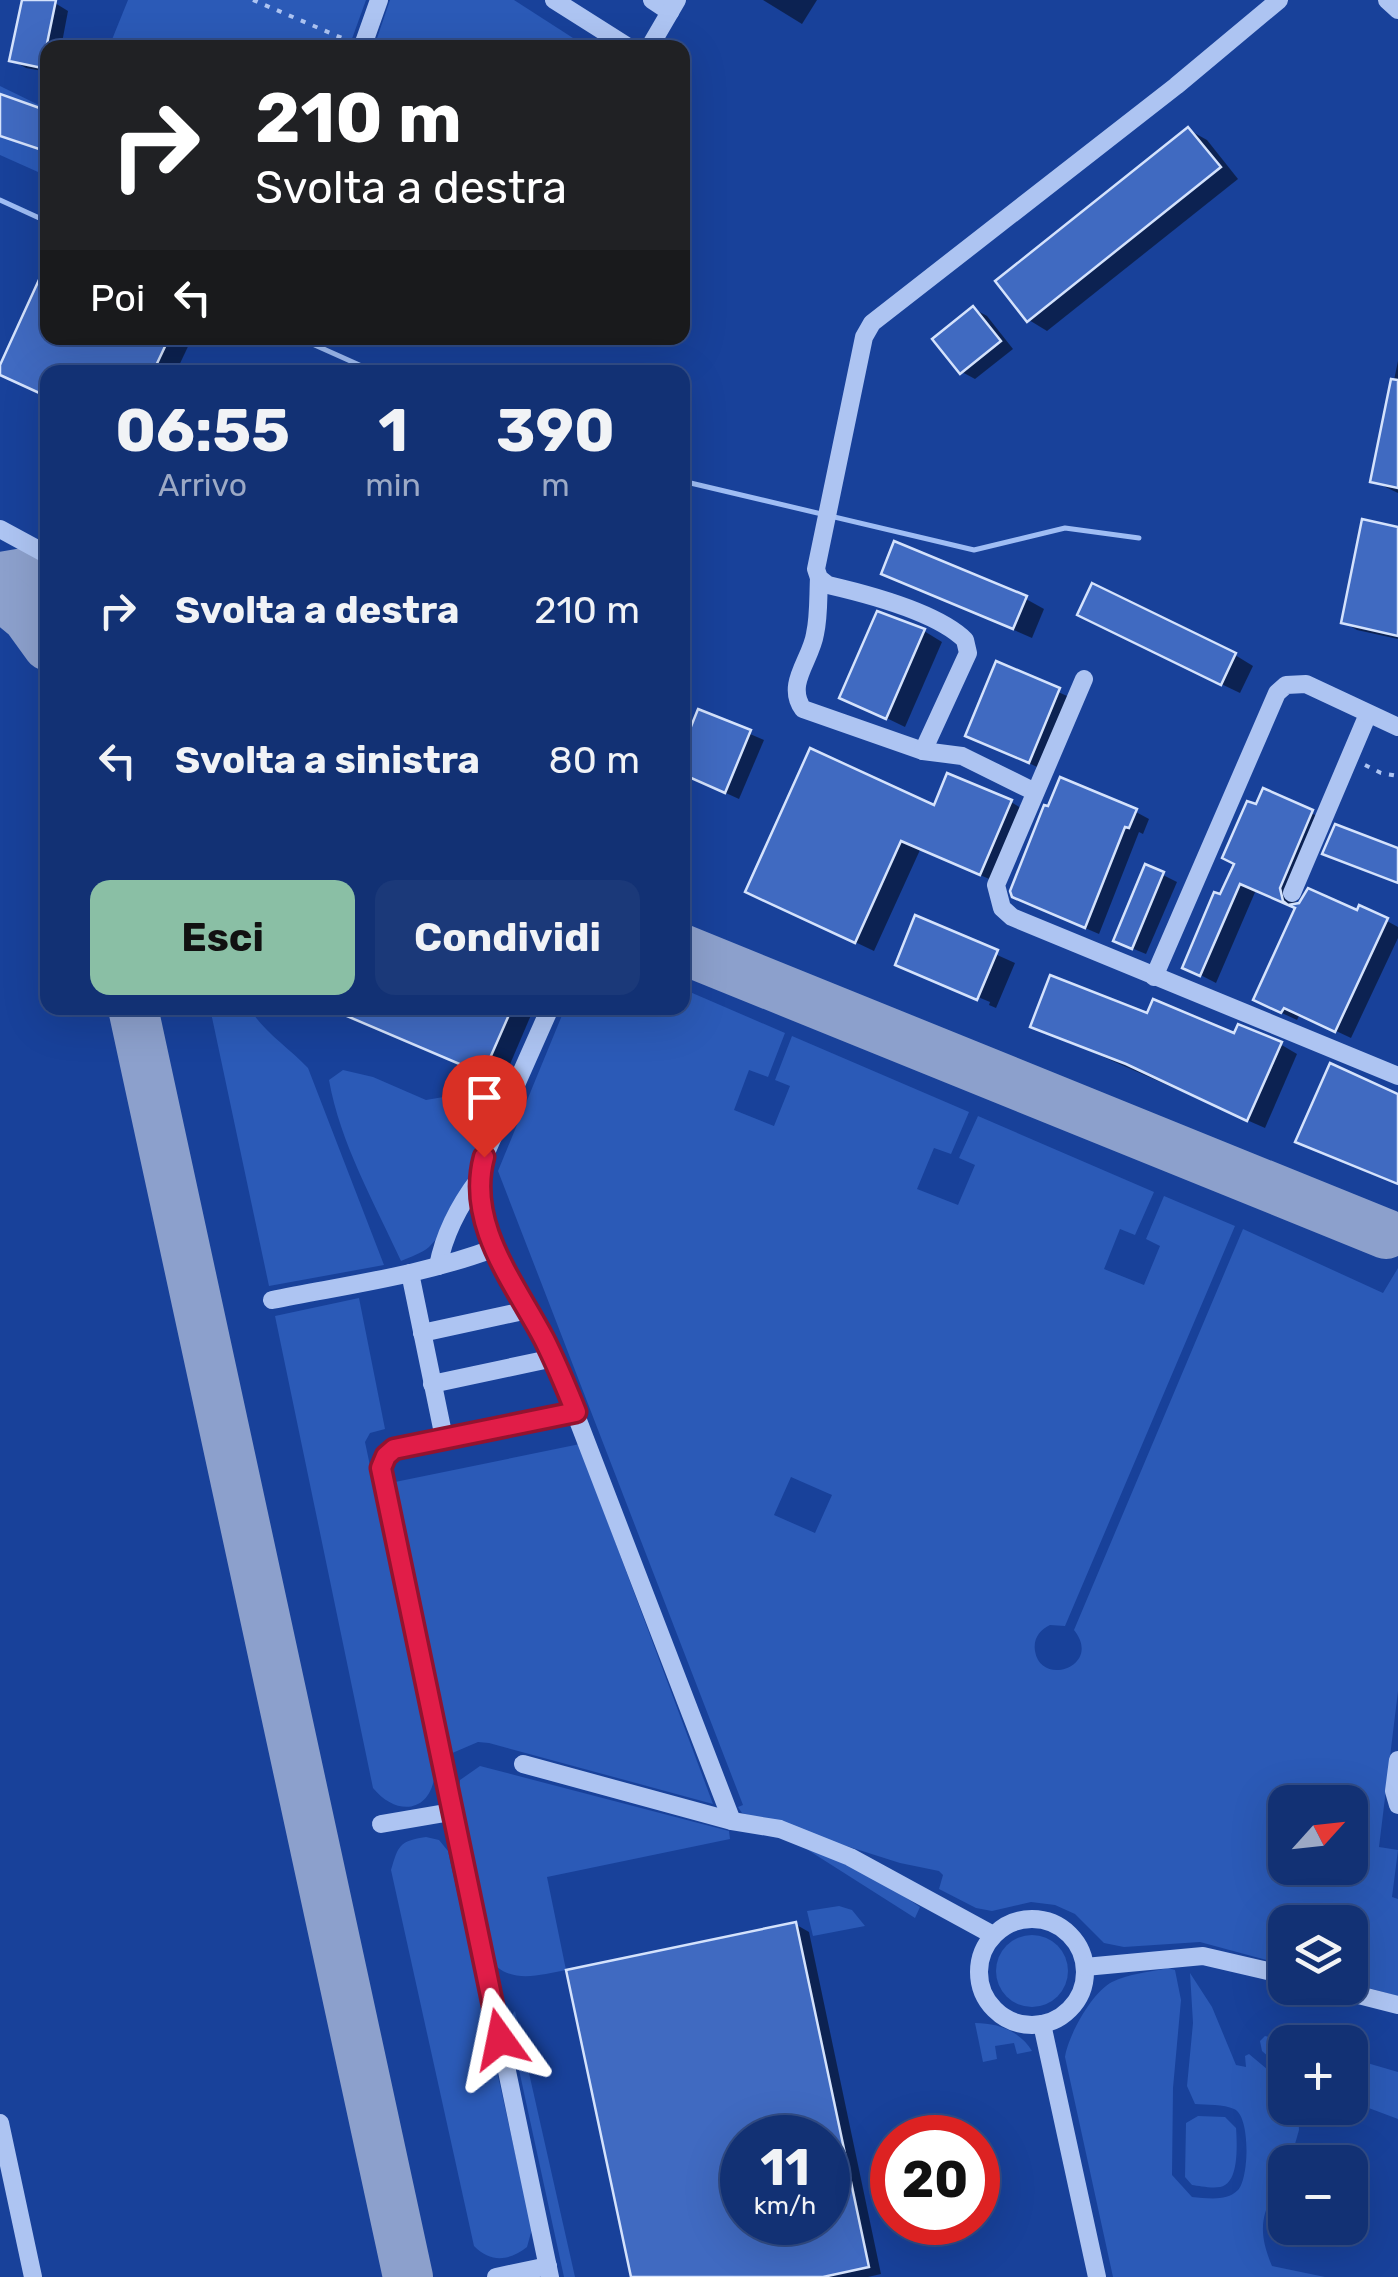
<!DOCTYPE html>
<html lang="it">
<meta charset="utf-8">
<style>
:root{--surface:#123174;--page:#1b3979;--text:#f1f3f6;--muted:#9ca9c5;--line:#314c86;--accent:#8abfa5}
body{margin:0;font-family:Rubik,sans-serif;background:var(--page);color:var(--text);height:100vh;display:flex;flex-direction:column;font-size:38px;white-space:nowrap}
*{box-sizing:border-box;margin:0}
p{font-size:32px;color:var(--muted)}
.icon{flex:none;width:55px;height:55px;fill:none;stroke:currentColor;stroke-width:2;stroke-linecap:round;stroke-linejoin:round}
.map{position:relative;flex:1;overflow:hidden}
.panel{position:absolute;left:40px;top:365px;width:650px;height:650px;display:flex;flex-direction:column;background:var(--surface);border-radius:20px;box-shadow:0 10px 40px #0002,0 0 0 2px var(--line)}
.panel>*{flex:none}
.hud{position:absolute;left:40px;top:40px;width:650px;height:305px;border-radius:20px;box-shadow:0 10px 40px #0002,0 0 0 2px var(--line);background:#202124;color:#fff;overflow:hidden}
.needle{width:65px;rotate:63deg}
.controls{position:absolute;left:1268px;top:1785px;display:grid;gap:20px}
.controls a{display:grid;place-items:center;width:100px;height:100px;border-radius:20px;background:var(--surface);box-shadow:0 10px 40px #0002,0 0 0 2px var(--line);font-size:50px}
.speed{position:absolute;left:720px;top:2115px;display:flex;gap:20px;font-size:50px;font-weight:700;text-align:center}
.speed>*{display:grid;place-content:center;width:130px;height:130px;border-radius:50%;background:var(--surface);box-shadow:0 10px 40px #0002,0 0 0 2px var(--line);line-height:1}
.speed small{font-size:25px;font-weight:400}
.speed .limit{border:15px solid #d22;background:#fff;color:#111}
.pin{position:absolute;display:grid;place-items:center;width:85px;height:85px;color:#fff;margin:-102px -42px;border-radius:50% 50% 50% 0;rotate:-45deg;box-shadow:0 0 10px #0007}
.pin .icon{rotate:45deg}
.me{position:absolute;width:110px;margin:-55px;rotate:348deg;stroke-linejoin:round;filter:drop-shadow(0 0 8px #0008)}
.turn{display:flex;align-items:center;gap:35px;height:210px;padding:0 50px;font-size:45px}
.turn .icon{width:130px;height:130px;stroke-width:2.5}
.turn b{display:block;font-size:70px;line-height:85px}
.then{display:flex;align-items:center;height:95px;padding:0 50px;background:#0003;gap:20px;font-size:38px}
.eta{display:flex;justify-content:space-evenly;align-items:center;height:170px;text-align:center}
.eta b{font-size:60px;font-weight:700;line-height:70px}
.action{display:flex;gap:20px;margin-top:auto;padding:20px 50px}
.action a{flex:1;height:115px;border-radius:20px;background:var(--accent);color:#111;font-size:40px;font-weight:700;line-height:115px;text-align:center}
.action a+a{background:var(--page);color:var(--text)}
ul{padding:0;list-style:none}
li{display:flex;align-items:center;gap:30px;height:150px;padding:0 50px}
li div{flex:1}
li b{display:block;font-size:38px}
li em{font-style:normal}
.map>svg:first-child{display:block}
</style>
<div class="map">
<svg width="1398" height="2277" viewBox="0 0 1398 2277">
<rect width="100%" height="100%" fill="#18419a"/>
<!-- green -->
<g fill="#2b5ab7" fill-rule="evenodd">
<polygon points="128,0 366,0 349,47 109,47"/>
<polygon points="390,0 514,0 587,47 374,47"/>
<polygon points="0,86 47,109 47,176 0,155"/>
<path d="M683,989L785,1033L768,1077L749,1070L734,1110L774,1126L790,1086L775,1080L792,1036L969,1112L951,1154L934,1148L917,1189L958,1205L975,1165L959,1158L978,1116L1154,1192L1135,1235L1120,1229L1104,1269L1144,1285L1160,1246L1146,1239L1164,1196L1235,1226L1065,1626L1050,1625C1040,1630 1033,1638 1035,1651C1041,1688 1103,1666 1074,1630L1243,1229L1383,1293L1398,1268V1691L1379,1847L1398,1850L1392,1897L1398,1899V1996L1350,1983V1922H1285V1965L1200,1942L1124,1947L1104,1943L1075,1914L1055,1905L1031,1902L992,1911L976,1908L939,1889L943,1875L939,1871L900,1863L742,1813L738,1807L743,1805L498,1171L565,1008H682ZM791,1477L832,1495L815,1533L774,1515ZM1285,1802H1350V1868H1285Z"/>
<path d="M210,1008H249C265,1033 288,1047 308,1068L384,1265L269,1286Z"/>
<path d="M343,1070L373,1077L426,1100L467,1093L491,1101C478,1146 464,1213 429,1247C422,1253 410,1257 401,1261C375,1204 340,1143 329,1080Z"/>
<path d="M359,1298L385,1429L370,1433L365,1442L435,1774C430,1814 396,1816 373,1788L275,1316Z"/>
<polygon points="580,1444 582,1453 713,1804 489,1743 478,1742 450,1754 395,1482"/>
<path d="M480,1766L729,1831L730,1839L547,1877L566,1970C543,1974 517,1983 497,1967L459,1794L460,1780Z"/>
<path d="M426,1837L439,1840L448,1851L532,2229L527,2247C509,2261 491,2263 474,2246L391,1870C398,1846 399,1841 426,1837Z"/>
<path d="M808,1850C847,1854 887,1885 920,1907L915,1918Z"/>
<polygon points="839,1906 852,1910 865,1926 813,1936 807,1911"/>
<circle cx="1032" cy="1971" r="36"/>
<path d="M1168,1968L1175,1970L1181,2000L1173,2088L1172,2175L1192,2197C1207,2198 1226,2202 1238,2190C1249,2179 1251,2116 1234,2109C1224,2104 1206,2105 1195,2104L1187,2086L1193,2023L1190,1973L1212,2007L1236,2065L1246,2067L1245,2056L1249,2054L1285,2084V2108H1298L1299,2130L1291,2158L1285,2162V2171C1265,2209 1254,2223 1272,2266L1325,2277H1113L1065,2057C1068,2036 1092,1992 1112,1982C1128,1974 1150,1972 1168,1968Z"/>
<polygon points="515,2011 575,2277 564,2277 508,2019"/>
<path d="M975,2023C998,2023 1020,2031 1032,2051L1017,2054L1014,2043L995,2046L997,2059L983,2062Z"/>
<polygon points="1265,2036 1289,2042 1285,2042 1285,2071 1262,2051 1260,2041"/>
<polygon points="1350,2058 1398,2072 1398,2119 1350,2101"/>
<path d="M1198,2116L1225,2117L1236,2128C1237,2142 1239,2177 1225,2185C1218,2190 1200,2186 1192,2185L1185,2177L1186,2123Z"/>
</g>
<!-- shadow -->
<g fill="#0007" fill-rule="evenodd">
<polygon points="24,0 55,3 68,11 61,48 48,48 48,72 26,68 12,60"/>
<polygon points="763,0 817,0 802,24"/>
<polygon points="0,97 48,124 48,171 40,166 45,152 0,136"/>
<polygon points="1189,130 1207,140 1238,179 1047,331 1029,320 998,282"/>
<polygon points="974,309 987,316 1013,349 975,379 962,372"/>
<polygon points="48,338 192,338 176,372 0,373"/>
<polygon points="1398,361 1398,493 1373,481"/>
<polygon points="1398,530 1398,639 1357,630 1343,622"/>
<polygon points="884,573 1026,599 1044,609 1032,638"/>
<polygon points="1098,625 1235,655 1253,666 1240,693"/>
<polygon points="924,631 942,642 905,727 843,697"/>
<polygon points="997,664 1078,701 1048,772 968,735"/>
<polygon points="699,712 764,740 739,799 691,777"/>
<polygon points="1264,791 1328,821 1295,898 1296,906 1358,913 1387,921 1398,927 1398,938 1351,1038 1300,1014 1297,1020 1271,1008 1297,909 1256,890 1216,983 1185,967 1222,897"/>
<polygon points="1011,802 1029,813 999,883 920,850 874,951 748,891 935,808"/>
<polygon points="1136,812 1149,819 1143,834 1139,832 1099,934 1029,904"/>
<polygon points="1147,867 1177,882 1146,954 1129,947"/>
<polygon points="917,919 1015,963 996,1008 989,1005 990,1002 898,964"/>
<polygon points="327,1008 534,1008 502,1083"/>
<polygon points="1149,1016 1280,1044 1297,1054 1265,1128 1033,1026"/>
<path d="M795,1924L809,1932L881,2274L868,2277H634ZM742,2138H828V2222H742Z"/>
</g>
<g fill="none" stroke-linecap="round" stroke-linejoin="round">
<!-- stream -->
<g stroke="#9fbdf4" stroke-width="5">
<polyline points="0,200 48,222"/>
<polyline points="299,338 375,372"/>
<polyline points="682,481 974,550 1065,528 1139,538"/>
</g>
<!-- taxiway -->
<g stroke="#8ca0cc" stroke-width="50">
<polyline points="0,577 48,569"/>
<polyline points="0,595 27,617 48,646"/>
<polyline points="682,949 1386,1234"/>
<polyline points="133,1008 408,2277"/>
</g>
</g>
<!-- building -->
<g fill="#406ac1" stroke="#d4e2fc" stroke-width="2.5" fill-rule="evenodd">
<polygon points="22,0 56,0 42,68 9,61"/>
<polygon points="0,94 48,111 48,152 0,136"/>
<polygon points="1188,127 1221,167 1027,322 995,281"/>
<polygon points="48,260 48,338 169,338 153,372 48,372 48,397 0,375 0,365"/>
<polygon points="973,306 1001,341 960,374 932,339"/>
<polygon points="1391,379 1398,380 1398,488 1370,482"/>
<polygon points="1362,519 1398,527 1398,636 1341,623"/>
<polygon points="894,541 1027,596 1013,629 881,574"/>
<polygon points="1092,583 1236,653 1221,685 1077,615"/>
<polygon points="877,611 925,629 886,719 839,698"/>
<polygon points="996,661 1060,688 1029,763 965,736"/>
<polygon points="698,709 751,730 725,793 682,774 682,749"/>
<polygon points="810,748 934,805 947,773 1012,800 980,875 901,841 855,943 745,892"/>
<polygon points="1060,777 1137,809 1129,828 1125,827 1085,928 1012,897 1010,891 1044,805 1048,806"/>
<polygon points="1263,788 1313,810 1280,888 1283,901 1288,905 1299,903 1308,888 1357,910 1359,905 1388,918 1335,1032 1284,1008 1281,1013 1253,1000 1295,908 1240,884 1200,976 1182,968 1214,892 1220,894 1234,864 1222,858 1247,801 1256,804"/>
<polygon points="1335,824 1398,848 1398,883 1322,854"/>
<polygon points="1145,864 1164,872 1132,949 1113,941"/>
<polygon points="915,915 998,950 977,1000 895,965"/>
<polygon points="1050,975 1147,1013 1153,999 1234,1033 1238,1024 1282,1042 1247,1121 1126,1064 1030,1027"/>
<polygon points="328,1008 512,1008 483,1074"/>
<polygon points="1330,1063 1398,1094 1398,1184 1295,1142"/>
<path d="M796,1922L869,2267L823,2277H631L566,1970ZM742,2138H828V2222H742Z"/>
</g>
<g fill="none" stroke-linecap="round" stroke-linejoin="round">
<!-- path -->
<g stroke="#adc4f2" stroke-width="4" stroke-dasharray="5 8" stroke-linecap="butt">
<polyline points="253,0 349,41"/>
<polyline points="1365,765 1381,773 1398,776"/>
</g>
<!-- minor -->
<g stroke="#adc4f2" stroke-width="18">
<polyline points="554,0 630,48"/>
<polyline points="652,0 670,12"/>
<polyline points="1387,0 1398,10"/>
<polyline points="362,48 379,0"/>
<polyline points="649,48 677,0"/>
<polyline points="0,529 48,555"/>
<path d="M819,578C818,597 819,616 815,634C811,660 785,684 803,709L923,751L962,756L1035,792"/>
<polyline points="1084,679 996,885 1002,908 1012,917 1398,1076"/>
<path d="M923,751L968,653L965,640C937,612 867,594 828,585L819,578L816,569L864,337L872,323L1176,86L1279,0"/>
<polyline points="1292,893 1368,714"/>
<polyline points="1154,977 1277,693 1286,685 1306,684 1398,727"/>
<polyline points="550,1008 484,1157 479,1179 486,1230 554,1358 732,1821"/>
<path d="M438,1266C444,1235 460,1204 479,1179"/>
<polyline points="410,1273 444,1438"/>
<path d="M272,1300C346,1285 424,1275 495,1248"/>
<polyline points="422,1333 528,1310"/>
<polyline points="432,1384 554,1358"/>
<polyline points="1398,1760 1394,1791 1398,1805"/>
<polyline points="523,1764 732,1821 780,1829 850,1857 993,1935"/>
<polyline points="381,1824 451,1812"/>
<circle cx="1032" cy="1972" r="53"/>
<polyline points="1085,1967 1203,1956 1285,1975"/>
<polyline points="1331,1988 1398,2005"/>
<polyline points="1042,2024 1097,2277"/>
<polyline points="0,2123 33,2277"/>
<polyline points="496,2277 548,2266"/>
<polyline points="550,2277 381,1468 386,1456 394,1449 575,1412"/>
</g>
</g>
<g fill="none" stroke-linecap="round" stroke-linejoin="round">
<defs>
<path id="route" d="M484,1157C466,1224 514,1282 544,1339C556,1363 566,1387 576,1412L394,1449L386,1456L381,1468L500,2039"/>
</defs>
<!-- route casing -->
<use href="#route" stroke="#92132f" stroke-width="25"/>
<!-- route -->
<use href="#route" stroke="#e11d48" stroke-width="18"/>
</g>
</svg>
<div class="controls">
<a><svg class="needle" viewBox="-14 -14 28 28"><path d="M0-13l5 13h-10z" fill="#e53935"/><path d="M0 13l5-13h-10z" fill="#9ca9c5"/></svg></a>
<a><svg class="icon" aria-label="layers" viewBox="0 0 24 24"><path d="M12 4l9 5-9 5-9-5zM3 14l9 5 9-5"/></svg></a>
<a>+</a>
<a>−</a>
</div>
<div class="speed"><div>11<small>km/h</small></div><div class="limit">20</div></div>
<div class="pin" style="left:484px;top:1157px;background:#d93025"><svg class="icon" aria-label="arrive" viewBox="0 0 24 24"><path d="M6 21V4h12l-3 4 3 4H6"/></svg></div>
<svg class="me" style="left:500px;top:2039px" viewBox="-20 -20 40 40"><path d="M0-17L14 15 0 8-14 15z" fill="#e11d48" stroke="#fff" stroke-width="4"/></svg>
<div class="hud">
<div class="turn"><svg class="icon" aria-label="right" viewBox="0 0 24 24"><path d="M7 20v-9h11M14 6l5 5-5 5"/></svg><div><b>210 m</b>Svolta a destra</div></div>
<div class="then">Poi<svg class="icon" aria-label="left" viewBox="0 0 24 24"><path d="M17 20v-9H6M10 6l-5 5 5 5"/></svg></div>
</div>
<section class="panel">
<div class="eta">
<div><b>06:55</b><p>Arrivo</p></div>
<div><b>1</b><p>min</p></div>
<div><b>390</b><p>m</p></div>
</div>
<ul>
<li><svg class="icon" aria-label="right" viewBox="0 0 24 24"><path d="M7 20v-9h11M14 6l5 5-5 5"/></svg><div><b>Svolta a destra</b></div><em>210 m</em></li>
<li><svg class="icon" aria-label="left" viewBox="0 0 24 24"><path d="M17 20v-9H6M10 6l-5 5 5 5"/></svg><div><b>Svolta a sinistra</b></div><em>80 m</em></li>
</ul>
<div class="action"><a>Esci</a><a>Condividi</a></div>
</section>
</div>
